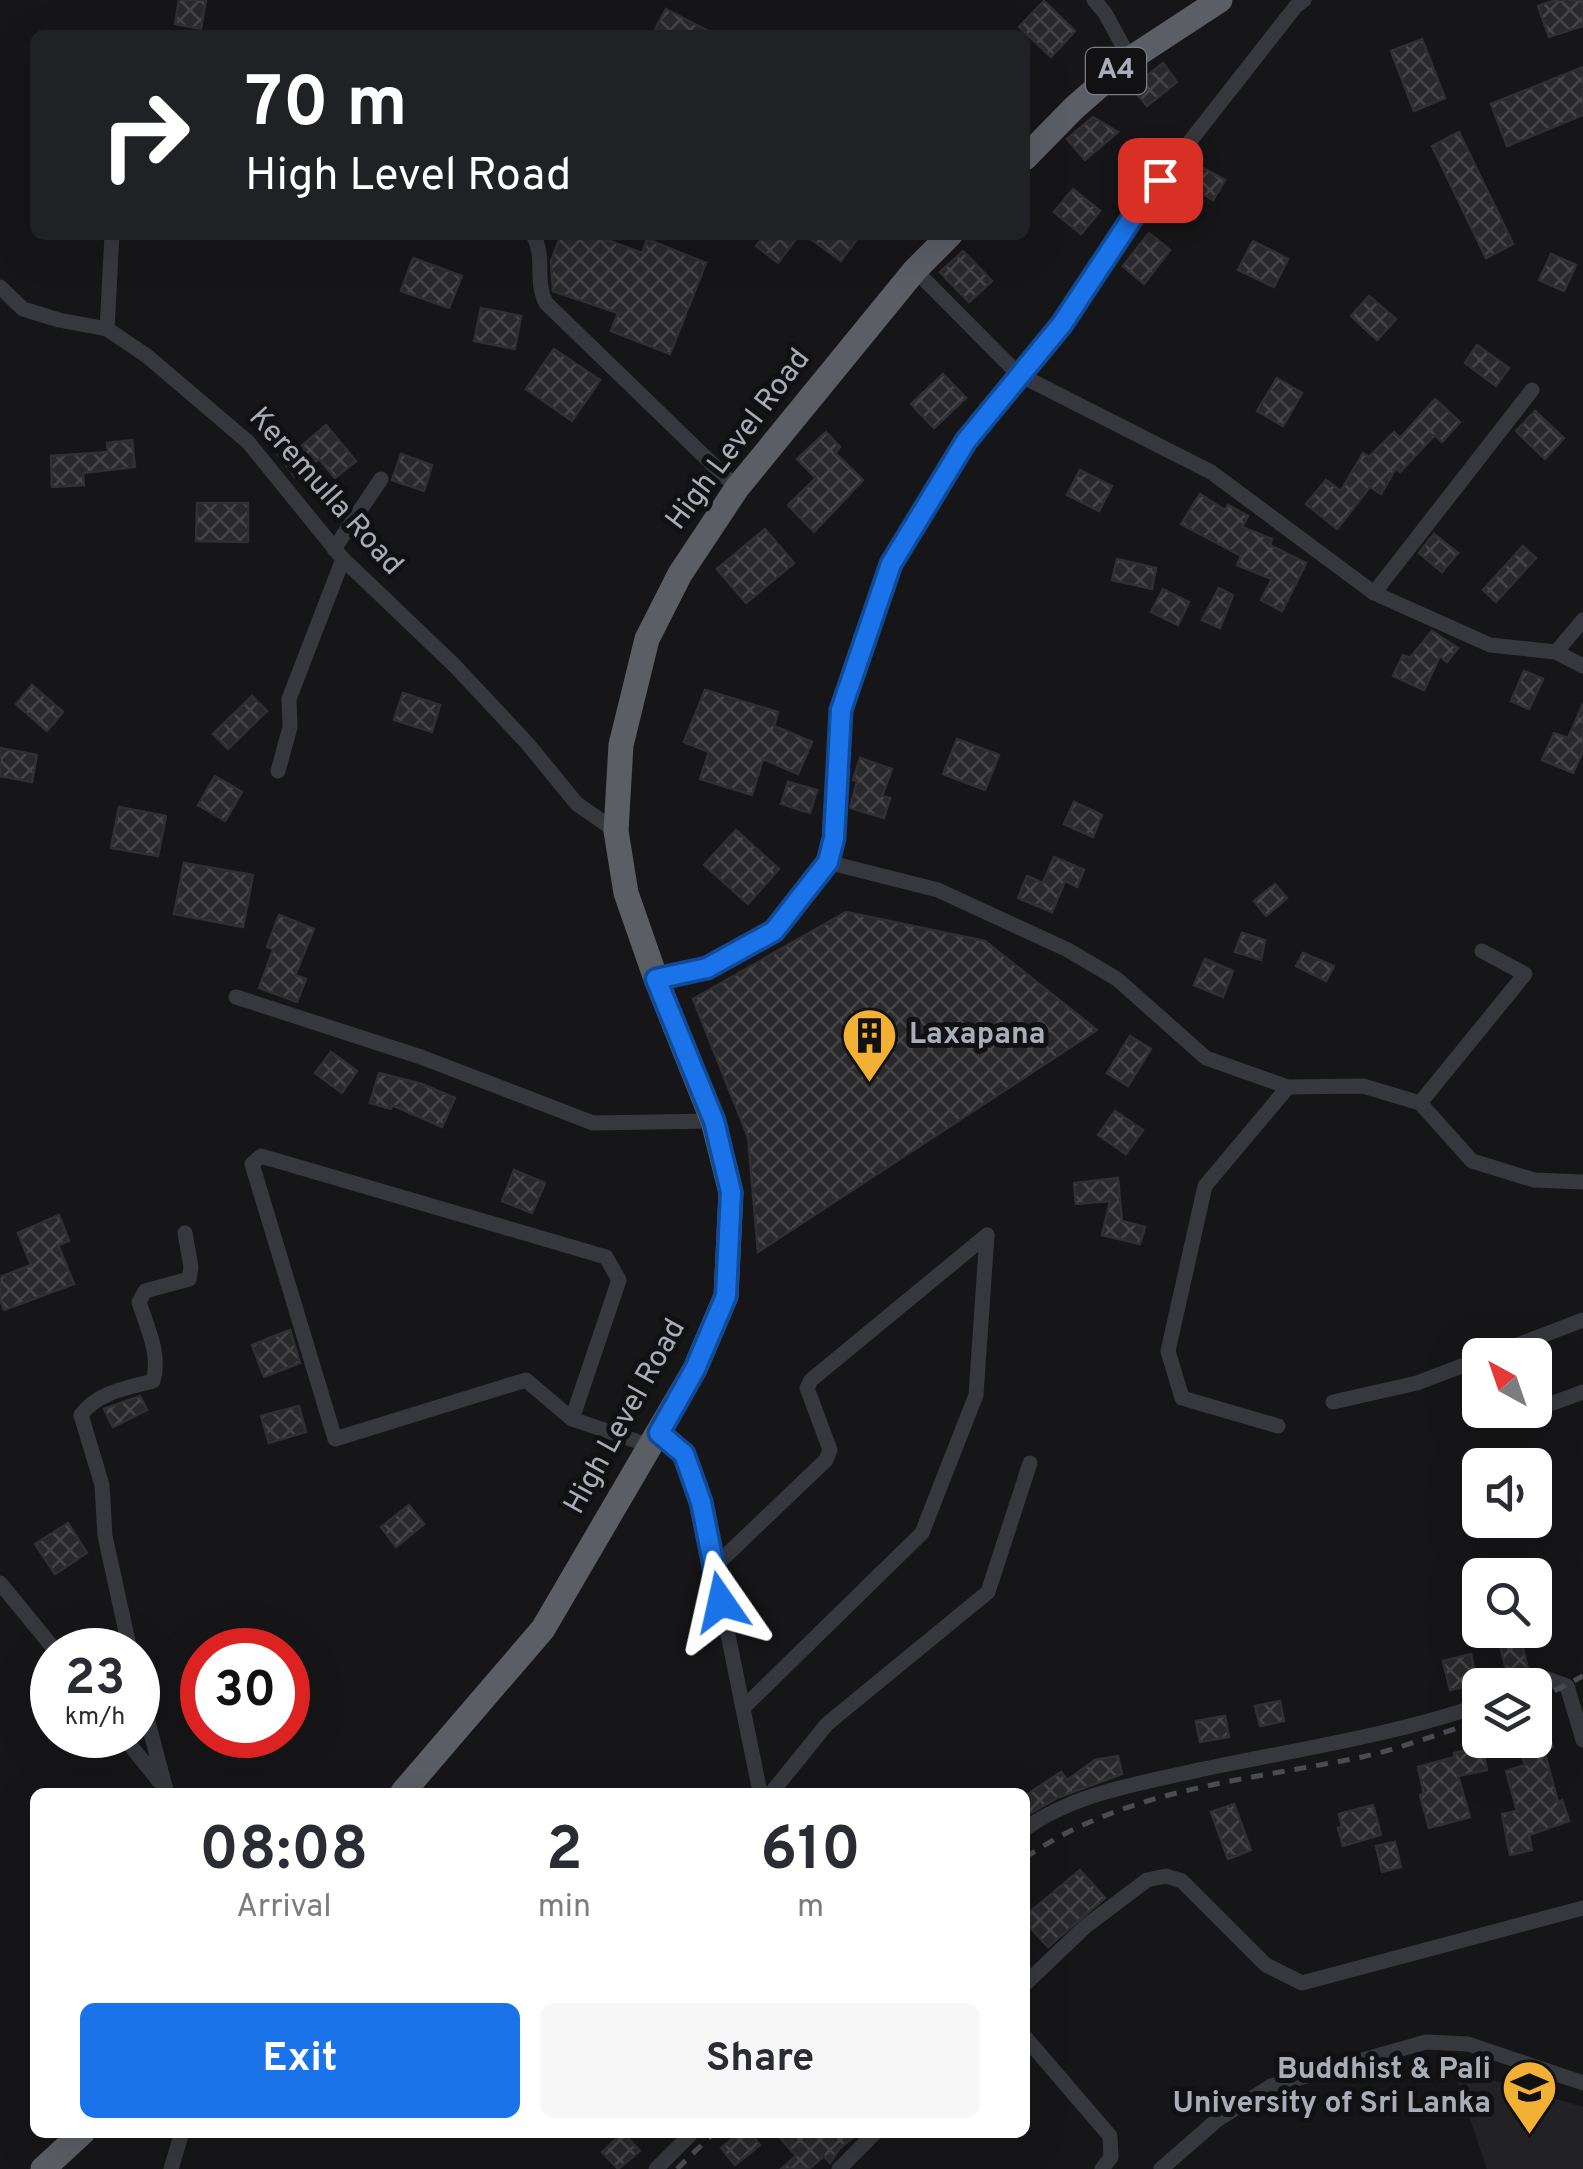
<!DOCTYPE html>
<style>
:root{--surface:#fff;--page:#f7f7f7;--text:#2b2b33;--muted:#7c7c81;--accent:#1a73e8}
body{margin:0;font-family:Overpass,sans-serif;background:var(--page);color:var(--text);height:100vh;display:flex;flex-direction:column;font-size:38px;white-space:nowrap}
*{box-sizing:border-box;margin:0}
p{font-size:32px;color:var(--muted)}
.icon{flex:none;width:55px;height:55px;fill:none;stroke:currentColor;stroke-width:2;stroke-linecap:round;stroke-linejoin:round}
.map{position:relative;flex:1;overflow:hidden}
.panel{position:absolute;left:30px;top:1788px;width:1000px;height:350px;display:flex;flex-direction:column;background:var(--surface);border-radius:15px;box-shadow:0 10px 40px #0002}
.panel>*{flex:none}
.guide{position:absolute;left:30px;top:30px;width:1000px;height:210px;border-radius:15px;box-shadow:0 10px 40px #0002;background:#202124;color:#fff;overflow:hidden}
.needle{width:65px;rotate:320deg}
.fabs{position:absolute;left:1462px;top:1338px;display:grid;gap:20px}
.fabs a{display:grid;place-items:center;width:90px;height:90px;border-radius:15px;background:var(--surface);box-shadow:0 10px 40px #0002;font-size:50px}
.speed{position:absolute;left:30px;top:1628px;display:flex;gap:20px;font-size:50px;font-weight:700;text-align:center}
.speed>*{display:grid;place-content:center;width:130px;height:130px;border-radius:50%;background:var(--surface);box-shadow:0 10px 40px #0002;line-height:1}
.speed small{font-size:25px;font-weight:400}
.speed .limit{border:15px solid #d22;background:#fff;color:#111}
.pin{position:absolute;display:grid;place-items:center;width:85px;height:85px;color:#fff;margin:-42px;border-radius:20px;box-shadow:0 5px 15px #0006}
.me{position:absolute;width:110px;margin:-55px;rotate:349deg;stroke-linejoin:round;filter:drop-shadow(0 0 8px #0008)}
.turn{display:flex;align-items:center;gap:35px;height:210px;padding:0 50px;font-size:45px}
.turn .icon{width:130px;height:130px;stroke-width:2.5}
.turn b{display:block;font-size:70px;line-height:85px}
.eta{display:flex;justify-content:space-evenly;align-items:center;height:170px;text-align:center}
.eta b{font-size:60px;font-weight:700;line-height:70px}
.action{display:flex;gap:20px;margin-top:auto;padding:20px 50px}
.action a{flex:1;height:115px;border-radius:15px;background:var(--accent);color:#fff;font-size:40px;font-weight:700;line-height:115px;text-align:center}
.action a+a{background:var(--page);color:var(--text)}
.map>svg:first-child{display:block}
</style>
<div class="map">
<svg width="1583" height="2169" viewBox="0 0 1583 2169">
<defs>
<pattern id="building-cross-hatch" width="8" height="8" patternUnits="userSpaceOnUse" patternTransform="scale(2.5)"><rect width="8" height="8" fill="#29292c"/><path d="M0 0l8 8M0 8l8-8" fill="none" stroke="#454548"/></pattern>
</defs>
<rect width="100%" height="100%" fill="#161618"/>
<!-- built -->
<polygon fill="#222225" points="1453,2068 1583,2107 1583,2169 1487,2169"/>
<!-- building -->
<g fill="url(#building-cross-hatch)" stroke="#303034" stroke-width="2.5">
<polygon points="179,0 206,0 201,29 175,24"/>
<polygon points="1555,0 1583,0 1583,26 1549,37 1538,6"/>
<polygon points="1044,1 1075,31 1051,57 1019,27"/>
<polygon points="666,9 716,35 652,35"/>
<polygon points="1422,39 1445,98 1414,111 1391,51"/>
<polygon points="1163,63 1177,82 1147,106 1132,88"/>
<polygon points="1583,67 1583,115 1507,146 1491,104"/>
<polygon points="1093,117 1118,132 1085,160 1067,139"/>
<polygon points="1459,132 1513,244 1486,258 1432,146"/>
<polygon points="1194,163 1225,180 1213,200 1184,183"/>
<polygon points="1073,189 1100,211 1081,234 1054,212"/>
<polygon points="1149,233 1170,250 1144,284 1123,266"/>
<polygon points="561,235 594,235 642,253 647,239 706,263 670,354 611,331 618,313 553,291 551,261"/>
<polygon points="765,235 799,235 778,263 756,246"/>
<polygon points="805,235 860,235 841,261"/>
<polygon points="1253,241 1288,259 1274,287 1238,270"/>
<polygon points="963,251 992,281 969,302 940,272"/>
<polygon points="1551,254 1576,265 1564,291 1539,280"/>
<polygon points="413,258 462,276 449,308 401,291"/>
<polygon points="1369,296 1396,319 1377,340 1351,316"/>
<polygon points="481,308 521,316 515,349 474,341"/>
<polygon points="1477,345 1509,368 1496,386 1465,363"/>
<polygon points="554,349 600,380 572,421 526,389"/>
<polygon points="943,374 966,398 934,428 911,404"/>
<polygon points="1277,378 1302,393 1283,426 1257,411"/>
<polygon points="1435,399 1460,422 1442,442 1435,435 1400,472 1396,468 1381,494 1370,487 1337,529 1306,504 1326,480 1341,491 1363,453 1369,457 1394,432 1400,438"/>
<polygon points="1535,411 1564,438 1545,459 1516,431"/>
<polygon points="326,425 356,461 335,478 319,459 295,477 278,455 292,444 297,450"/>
<polygon points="826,432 840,447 835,453 863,480 814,532 788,505 816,478 797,459"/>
<polygon points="132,440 135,467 83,473 84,485 52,487 51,456 108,452 107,443"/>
<polygon points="401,454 432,465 424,491 392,480"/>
<polygon points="1080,470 1112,486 1099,511 1067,495"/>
<polygon points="1200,494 1225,510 1228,505 1248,516 1242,527 1272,539 1270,545 1306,563 1282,611 1261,600 1272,579 1237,565 1241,556 1181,524"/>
<polygon points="197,503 248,503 248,542 196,541"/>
<polygon points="765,529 794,563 746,603 717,569"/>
<polygon points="1434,534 1458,553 1442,572 1419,553"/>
<polygon points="1523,546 1536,558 1496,602 1483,590"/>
<polygon points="1117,559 1156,568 1152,589 1112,580"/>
<polygon points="1219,588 1233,595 1220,628 1202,620"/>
<polygon points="1163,589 1189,602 1178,625 1151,612"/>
<polygon points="1432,631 1458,648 1447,662 1440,656 1424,690 1393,676 1403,655 1410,658"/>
<polygon points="1524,671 1543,679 1529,709 1511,701"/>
<polygon points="32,685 63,712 47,731 16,704"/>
<polygon points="705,690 778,712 774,726 812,742 798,774 763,759 752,795 700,779 709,752 684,742"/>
<polygon points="403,693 440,705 432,732 394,720"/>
<polygon points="252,696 267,711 228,749 213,734"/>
<polygon points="1583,704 1583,751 1573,773 1542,760 1554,733 1568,738"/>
<polygon points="957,739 999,755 985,790 943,774"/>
<polygon points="0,748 37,755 32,782 0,776"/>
<polygon points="860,758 892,769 882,796 890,798 884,818 850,808 857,781 853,780"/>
<polygon points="215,776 242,792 225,821 198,805"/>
<polygon points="788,782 817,790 810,813 781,804"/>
<polygon points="1074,802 1102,815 1093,837 1064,824"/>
<polygon points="119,807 166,816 158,856 111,848"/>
<polygon points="736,830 779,869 748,904 704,865"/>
<polygon points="1054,857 1084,870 1077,887 1065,881 1052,912 1018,898 1027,876 1043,883"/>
<polygon points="184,863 253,875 243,927 174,914"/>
<polygon points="1275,884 1287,898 1266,916 1254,901"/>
<polygon points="846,912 985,941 1097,1030 758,1252 748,1137 693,999"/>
<polygon points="279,915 314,929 295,975 306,979 297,1002 259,988 273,950 267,947"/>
<polygon points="1242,933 1265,940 1261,960 1235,952"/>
<polygon points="1303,953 1334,966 1326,981 1296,966"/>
<polygon points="1205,959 1233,971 1223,997 1194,985"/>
<polygon points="1130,1036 1151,1049 1128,1086 1107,1073"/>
<polygon points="331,1052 357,1071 342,1093 315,1073"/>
<polygon points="379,1073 422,1084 455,1098 442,1127 392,1105 391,1109 370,1103"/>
<polygon points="1115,1111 1143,1130 1126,1154 1098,1135"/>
<polygon points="514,1170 545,1183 532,1213 502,1201"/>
<polygon points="1118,1178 1122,1221 1145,1227 1140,1244 1102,1235 1110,1201 1076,1204 1074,1183"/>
<polygon points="59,1215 69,1241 58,1245 74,1284 4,1310 0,1299 0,1277 31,1265 18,1233"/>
<polygon points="290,1330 300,1363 264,1377 252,1345"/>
<polygon points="140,1396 147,1410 113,1427 104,1409"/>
<polygon points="299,1406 306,1432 269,1443 261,1416"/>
<polygon points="409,1505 424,1524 396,1547 381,1527"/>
<polygon points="68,1523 87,1553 55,1574 35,1544"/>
<polygon points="1520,1636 1528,1669 1507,1674 1499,1641"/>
<polygon points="1471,1654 1477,1684 1450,1690 1443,1661"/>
<polygon points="1280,1701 1284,1721 1260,1726 1255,1706"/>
<polygon points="1538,1702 1553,1747 1544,1750 1558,1802 1562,1800 1569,1821 1529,1835 1532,1850 1510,1855 1502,1814 1517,1811 1506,1771 1525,1765 1517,1740 1535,1740 1535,1703"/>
<polygon points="1225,1716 1229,1737 1200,1742 1196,1721"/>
<polygon points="1482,1747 1487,1770 1458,1776 1470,1817 1429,1828 1420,1795 1424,1794 1418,1767 1455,1757 1454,1753"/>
<polygon points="1118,1756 1122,1774 1059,1797 1025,1816 1025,1796 1061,1772 1067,1780 1095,1760"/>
<polygon points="1234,1804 1251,1850 1228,1859 1211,1812"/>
<polygon points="1373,1805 1381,1835 1343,1846 1338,1828 1342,1827 1339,1814"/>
<polygon points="1395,1842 1401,1867 1382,1872 1376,1846"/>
<polygon points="1080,1870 1105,1898 1048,1947 1025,1922 1025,1916"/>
<polygon points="741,2132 750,2132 760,2145 735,2165 721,2148"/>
<polygon points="775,2132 860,2132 839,2149 830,2163 824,2156 809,2169 781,2169 796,2156"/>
<polygon points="623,2133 640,2151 618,2169 602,2152"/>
</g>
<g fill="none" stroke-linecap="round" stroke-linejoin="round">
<!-- minor -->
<g stroke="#37383d" stroke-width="15">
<polyline points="1094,0 1105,13 1130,59"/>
<path d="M533,235C546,257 534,280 546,303L737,488"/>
<polyline points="915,270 1018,374 1211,472 1374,593 1490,645 1556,652 1583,666"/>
<polyline points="0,287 23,309 59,320 107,329 147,356 248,442 343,559 454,665 527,743 577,804 616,831"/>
<polyline points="107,329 112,235"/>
<polyline points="334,549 381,479"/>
<polyline points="1374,593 1532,390"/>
<polyline points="1556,652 1583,620"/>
<polyline points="278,771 290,727 289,699 343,559"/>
<polyline points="827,862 938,890 1068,950 1117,979 1206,1058 1288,1087 1363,1086 1420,1103 1472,1161 1534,1180 1583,1182"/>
<polyline points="656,979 707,968 774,931 827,862 834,839 841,710 891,564 966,441 1063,324 1137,209 1296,6 1304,0"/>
<polyline points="236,997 421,1057 593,1123 713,1121"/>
<polyline points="1420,1103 1525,974 1482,951"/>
<polyline points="1491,1355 1583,1320"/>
<polyline points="1333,1402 1417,1383 1480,1359"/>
<polyline points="1553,1403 1583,1392"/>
<polyline points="572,1419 619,1280 606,1257 261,1156 252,1164 335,1439 526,1380 572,1419 651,1446"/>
<polyline points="1278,1426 1182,1398 1168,1351 1205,1186 1288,1087"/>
<polyline points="659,1433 684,1453 701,1502 760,1792"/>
<polyline points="714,1567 826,1460 830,1450 807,1388 811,1380 987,1235"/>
<polyline points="0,1583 55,1650"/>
<path d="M130,1650L105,1536L102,1485L81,1415C97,1392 128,1388 153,1381C161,1355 147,1327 139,1302L145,1291L189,1279L191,1267L185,1233"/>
<polyline points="138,1684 166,1790"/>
<polyline points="1528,1685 1545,1678 1567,1686 1583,1740"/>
<polyline points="743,1708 922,1533 976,1395 987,1235"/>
<polyline points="122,1735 159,1781"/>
<polyline points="772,1792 827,1724 988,1592 1030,1463"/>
<path d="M1025,1829C1072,1795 1135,1784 1190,1772C1282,1752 1392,1736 1480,1705"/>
<polyline points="1025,1984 1086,1926 1147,1880 1166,1876 1182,1881 1266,1965 1302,1983 1583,1908"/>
<polyline points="1025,2037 1110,2136 1111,2157 1102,2169"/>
<polyline points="171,2169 182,2132"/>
<polyline points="656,2169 693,2132"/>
<polyline points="839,2169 876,2132"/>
<polyline points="1161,2169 1217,2120 1271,2086 1426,2042 1468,2044 1583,2083"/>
</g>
<!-- trunk -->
<g stroke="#5b5e65" stroke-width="25">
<polyline points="1025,158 1074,108 1130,59 1220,0"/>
<polyline points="403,1792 543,1629 695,1369 726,1296 731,1193 713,1121 656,979 626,893 616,831 621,745 647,639 680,574 737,488 915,270 950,235"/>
<polyline points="43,2169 83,2132"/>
</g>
<!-- rail -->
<g stroke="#4a4c52" stroke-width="5" stroke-dasharray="12 10" stroke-linecap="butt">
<polyline points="1535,1701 1583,1676"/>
<path d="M1025,1858C1123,1789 1249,1780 1362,1757C1402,1748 1441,1733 1480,1721"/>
<polyline points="677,2169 715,2132"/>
</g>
</g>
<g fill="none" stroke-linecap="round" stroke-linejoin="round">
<defs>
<polyline id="route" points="721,1602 701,1502 684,1454 659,1433 695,1369 726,1296 731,1192 714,1121 656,979 707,968 774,931 828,862 834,838 841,710 891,564 966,441 1062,324 1138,209 1160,180"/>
</defs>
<!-- route casing -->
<use href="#route" stroke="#114b97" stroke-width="25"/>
<!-- route -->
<use href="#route" stroke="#1a73e8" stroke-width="18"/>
</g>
<!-- icons -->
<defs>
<symbol id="building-pin" viewBox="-11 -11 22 30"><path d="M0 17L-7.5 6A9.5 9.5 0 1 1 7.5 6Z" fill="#f2b134" stroke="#111113"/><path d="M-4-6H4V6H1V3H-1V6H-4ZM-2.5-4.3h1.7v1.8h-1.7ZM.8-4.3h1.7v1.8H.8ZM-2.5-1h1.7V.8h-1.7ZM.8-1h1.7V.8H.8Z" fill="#111"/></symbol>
<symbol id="university-pin" viewBox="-11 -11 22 30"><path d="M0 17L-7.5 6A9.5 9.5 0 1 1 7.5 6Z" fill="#f2b134" stroke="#111113"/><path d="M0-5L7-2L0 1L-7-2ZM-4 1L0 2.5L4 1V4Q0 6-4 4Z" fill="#111"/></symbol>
</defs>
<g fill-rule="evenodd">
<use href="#building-pin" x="838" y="1004" width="63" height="86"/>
<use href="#university-pin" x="1498" y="2056" width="63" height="86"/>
</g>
<g text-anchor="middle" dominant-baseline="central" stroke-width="10" stroke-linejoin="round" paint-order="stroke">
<!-- shield labels -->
<rect fill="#111113" stroke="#7b7e86" stroke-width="2.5" x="1086" y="48" width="60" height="46" rx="8"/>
<g font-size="28" font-weight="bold" fill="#a8adb8">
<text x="1116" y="71">A4</text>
</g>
<!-- street labels -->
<g font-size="30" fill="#a8adb8" stroke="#111113">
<text transform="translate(739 440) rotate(-53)">High Level Road</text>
<text transform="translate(325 492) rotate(48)">Keremulla Road</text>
<text transform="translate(626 1417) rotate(-61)">High Level Road</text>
</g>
<!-- poi labels -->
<g font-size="30" font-weight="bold" fill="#a8adb8" stroke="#111113" text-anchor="start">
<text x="909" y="1035">Laxapana</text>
<text x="1491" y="2070" text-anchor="end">Buddhist &amp; Pali<tspan x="1491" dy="34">University of Sri Lanka</tspan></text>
</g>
</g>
</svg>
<div class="fabs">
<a><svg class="needle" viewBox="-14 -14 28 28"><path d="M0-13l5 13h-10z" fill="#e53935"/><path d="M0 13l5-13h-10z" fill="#7c7c81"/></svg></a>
<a><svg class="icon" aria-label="sound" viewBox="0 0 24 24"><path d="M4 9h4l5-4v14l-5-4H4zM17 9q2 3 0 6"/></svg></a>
<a><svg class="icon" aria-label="search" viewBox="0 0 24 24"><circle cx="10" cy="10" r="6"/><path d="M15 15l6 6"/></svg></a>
<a><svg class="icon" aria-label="layers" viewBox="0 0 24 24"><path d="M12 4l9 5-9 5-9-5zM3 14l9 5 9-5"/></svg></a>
</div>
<div class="speed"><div>23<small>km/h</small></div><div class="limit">30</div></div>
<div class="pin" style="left:1160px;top:180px;background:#d93025"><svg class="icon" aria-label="arrive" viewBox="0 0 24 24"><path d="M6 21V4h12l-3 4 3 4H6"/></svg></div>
<svg class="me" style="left:721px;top:1602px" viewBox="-20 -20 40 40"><path d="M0-17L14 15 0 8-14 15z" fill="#1a73e8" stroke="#fff" stroke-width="4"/></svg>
<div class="guide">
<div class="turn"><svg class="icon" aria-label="right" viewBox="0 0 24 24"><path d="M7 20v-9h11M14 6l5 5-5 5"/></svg><div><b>70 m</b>High Level Road</div></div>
</div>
<section class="panel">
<div class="eta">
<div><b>08:08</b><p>Arrival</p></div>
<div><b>2</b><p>min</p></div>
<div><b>610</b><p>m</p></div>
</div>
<div class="action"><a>Exit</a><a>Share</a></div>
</section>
</div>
